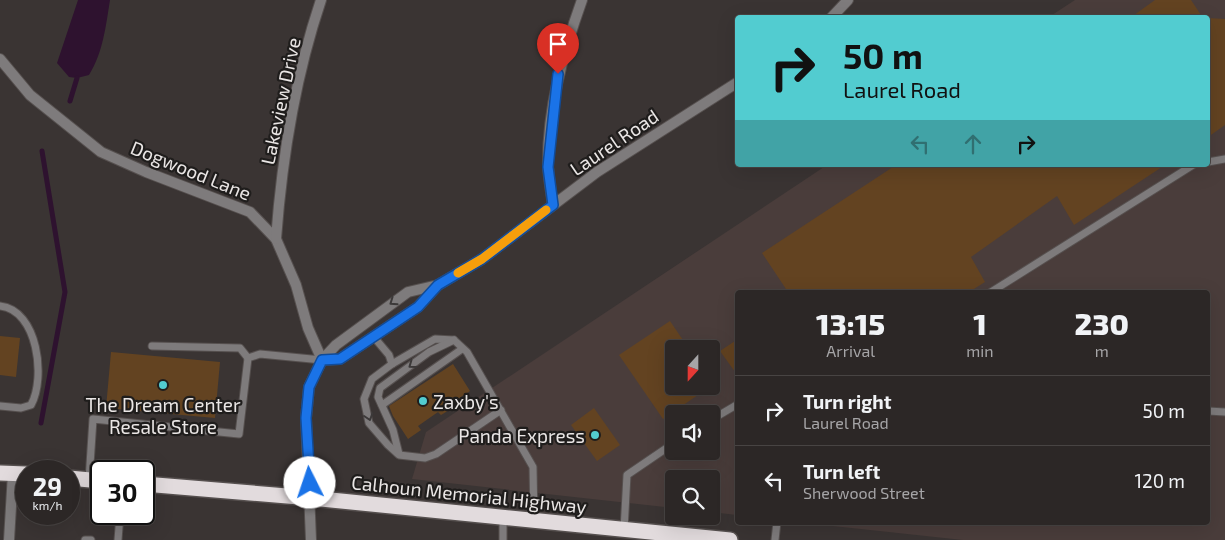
<!DOCTYPE html>
<style>
:root{--surface:#2c2726;--page:#342f2e;--text:#f1f3f6;--muted:#a6a5a7;--line:#484443}
body{margin:0;font-family:"Exo 2",sans-serif;background:var(--page);color:var(--text);height:100vh;display:flex;flex-direction:column;font-size:19px;white-space:nowrap}
*{box-sizing:border-box;margin:0}
p{font-size:16px;color:var(--muted)}
.icon{flex:none;width:28px;height:28px;fill:none;stroke:currentColor;stroke-width:2;stroke-linecap:round;stroke-linejoin:round}
.map{position:relative;flex:1;overflow:hidden}
.side{position:absolute;left:735px;top:290px;width:475px;height:235px;display:flex;flex-direction:column;background:var(--surface);border-radius:5px;box-shadow:0 5px 20px #0002,0 0 0 1px var(--line)}
.side>*{flex:none}
.guide{position:absolute;left:735px;top:15px;width:475px;height:152px;border-radius:5px;box-shadow:0 5px 20px #0002,0 0 0 1px var(--line);background:#52ccd0;color:#111;overflow:hidden}
.needle{width:32px;rotate:201deg}
.buttons{position:absolute;left:665px;top:340px;display:grid;gap:10px}
.buttons a{display:grid;place-items:center;width:55px;height:55px;border-radius:5px;background:var(--surface);box-shadow:0 5px 20px #0002,0 0 0 1px var(--line);font-size:25px}
.speed{position:absolute;left:15px;top:460px;display:flex;gap:10px;font-size:25px;font-weight:700;text-align:center}
.speed>*{display:grid;place-content:center;width:65px;height:65px;border-radius:50%;background:var(--surface);box-shadow:0 5px 20px #0002,0 0 0 1px var(--line);line-height:1}
.speed small{font-size:12px;font-weight:400}
.speed .limit{border:2px solid #111;border-radius:8px;background:#fff;color:#111}
.pin{position:absolute;display:grid;place-items:center;width:42px;height:42px;color:#fff;margin:-51px -21px;border-radius:50% 50% 50% 0;rotate:-45deg;box-shadow:0 0 5px #0007}
.pin .icon{rotate:45deg}
.me{position:absolute;width:55px;margin:-28px;rotate:356deg;stroke-linejoin:round;filter:drop-shadow(0 0 4px #0008)}
.turn{display:flex;align-items:center;gap:18px;height:105px;padding:0 25px;font-size:22px}
.turn .icon{width:65px;height:65px;stroke-width:2.5}
.turn b{display:block;font-size:35px;line-height:42px}
.lanes{display:flex;align-items:center;height:48px;padding:0 25px;background:#0003;justify-content:center;gap:25px;direction:ltr}
.lanes .off{opacity:.35}
.eta{display:flex;justify-content:space-evenly;align-items:center;height:85px;text-align:center}
.eta b{font-size:30px;font-weight:800;line-height:35px}
ul{padding:0;list-style:none}
li{display:flex;align-items:center;gap:15px;height:70px;padding:0 25px;border-top:1px solid var(--line)}
li div{flex:1}
li b{display:block;font-size:19px}
li em{font-style:normal}
.map>svg:first-child{display:block}
</style>
<div class="map">
<svg width="1225" height="540" viewBox="0 0 1225 540">
<rect width="100%" height="100%" fill="#3a3433"/>
<!-- built -->
<path fill="#4a3d3b" fill-rule="evenodd" d="M1075,0H1225V540H963L805,523L1208,522V292H738L737,515L711,512V479H674V508L412,479L426,432L827,165H1208V18L1049,17ZM674,349H711V386H674ZM674,414H711V451H674Z"/>
<!-- water -->
<path fill="#2e122f" d="M78,0H110C106,25 103,53 89,75L77,78L69,77L57,63Z"/>
<g fill="none" stroke-linecap="round" stroke-linejoin="round">
<!-- stream -->
<g stroke="#2e122f" stroke-width="5">
<polyline points="70,101 77,78"/>
<polyline points="41,423 65,292 42,151"/>
</g>
</g>
<!-- building -->
<g fill="#634321">
<polygon points="1155,0 1191,0 1203,18 1130,18"/>
<polygon points="1208,18 1225,19 1225,125 1208,137"/>
<polygon points="896,165 1165,165 1074,225 1057,196 971,257 985,282 969,292 788,292 762,253"/>
<polygon points="670,321 689,349 674,349 674,386 711,386 663,419 619,355"/>
<polygon points="0,336 20,338 16,377 0,375"/>
<polygon points="738,339 738,376 720,351"/>
<polygon points="111,352 220,362 215,418 106,408"/>
<polygon points="453,364 470,391 449,405 451,409 441,415 438,412 418,426 421,430 408,439 393,416 389,406"/>
<polygon points="594,408 620,445 597,461 571,425"/>
</g>
<g fill="none" stroke-linecap="round" stroke-linejoin="round">
<defs>
<g id="lane">
<polyline points="1208,162 1225,159"/>
<polyline points="991,292 1193,165"/>
<path d="M0,306C38,310 46,378 31,405L21,408L0,406"/>
<polyline points="373,336 389,355 392,364"/>
<polyline points="152,346 240,348 248,358"/>
<polyline points="382,405 462,349"/>
<polyline points="501,410 436,454 425,458 399,455 388,445 369,423 364,399 372,379 392,364 435,339 454,340 467,352 533,467 534,521"/>
<polyline points="1208,411 1225,412"/>
<polyline points="711,420 738,404"/>
<polyline points="399,454 393,430 378,397 380,388 429,352 454,340"/>
<polyline points="89,480 93,419 239,434 248,358 260,354 322,360"/>
<polyline points="503,519 503,540"/>
<polyline points="624,530 627,475 674,443"/>
<polyline points="85,540 91,540"/>
<polyline points="118,540 120,514"/>
<polyline points="775,540 777,522"/>
</g>
<g id="street">
<polyline points="831,18 848,0"/>
<polyline points="0,59 30,95 101,152 146,172 250,212 276,239 296,285 308,328 322,360"/>
<path d="M553,205C551,193 549,179 548,167C547,110 563,53 582,0"/>
<path d="M276,239C282,158 295,77 321,0"/>
<polyline points="322,360 340,359 418,307 438,285"/>
<polyline points="9,540 13,473"/>
<polyline points="311,540 306,418 309,387 322,360 336,345 408,292 438,285 482,259 597,172 738,82"/>
</g>
<g id="highway">
<polyline points="0,473 26,474"/>
<polyline points="69,478 101,481"/>
<polyline points="144,484 311,498 730,540"/>
</g>
</defs>
<!-- lane casing -->
<use href="#lane" stroke="#56504f" stroke-width="9"/>
<!-- street casing -->
<use href="#street" stroke="#56504f" stroke-width="12"/>
<!-- highway casing -->
<use href="#highway" stroke="#56504f" stroke-width="18"/>
<!-- lane -->
<use href="#lane" stroke="#7e7b7c" stroke-width="7"/>
<!-- street -->
<use href="#street" stroke="#7e7b7c" stroke-width="10"/>
<!-- highway -->
<use href="#highway" stroke="#e2dbdd" stroke-width="15"/>
</g>
<!-- one-way arrows -->
<defs><path id="oneway-chevron" d="M-2-3.5L2.5 0L-2 3.5" fill="none" stroke-width="1.6" stroke-linecap="round" stroke-linejoin="round" transform="scale(1.25)"/></defs>
<g stroke="#3c3939">
<use href="#oneway-chevron" transform="translate(393 302) rotate(145)"/>
<use href="#oneway-chevron" transform="translate(412 365) rotate(144)"/>
<use href="#oneway-chevron" transform="translate(369 417) rotate(72)"/>
</g>
<g fill="none" stroke-linecap="round" stroke-linejoin="round">
<defs>
<polyline id="route" points="310,483 306,418 309,387 322,360 340,359 418,307 438,285 482,259 553,205 548,167 558,74"/>
</defs>
<!-- route casing -->
<use href="#route" stroke="#114b97" stroke-width="12"/>
<!-- route -->
<use href="#route" stroke="#1a73e8" stroke-width="9"/>
<!-- slow -->
<polyline stroke="#f59e0b" stroke-width="9" points="458,273 482,259 546,210"/>
</g>
<!-- markers -->
<g fill="#52ccd0" stroke="#1f1d1c" stroke-width="2">
<circle cx="163" cy="385" r="5"/>
<circle cx="423" cy="401" r="5"/>
<circle cx="595" cy="435" r="5"/>
</g>
<g text-anchor="middle" dominant-baseline="central" stroke-width="4.5" stroke-linejoin="round" paint-order="stroke">
<!-- street labels -->
<g font-size="19" fill="#eae6e5" stroke="#1f1d1c">
<text transform="translate(280 101) rotate(-78)">Lakeview Drive</text>
<text transform="translate(614 142) rotate(-34)">Laurel Road</text>
<text transform="translate(191 170) rotate(22)">Dogwood Lane</text>
<text transform="translate(469 494) rotate(6)">Calhoun Memorial Highway</text>
</g>
<!-- poi labels -->
<g font-size="19" fill="#eae6e5" stroke="#1f1d1c" text-anchor="start">
<text x="433" y="401">Zaxby's</text>
<text x="163" y="404" text-anchor="middle">The Dream Center<tspan x="163" dy="22">Resale Store</tspan></text>
<text x="585" y="435" text-anchor="end">Panda Express</text>
</g>
</g>
</svg>
<div class="buttons">
<a><svg class="needle" viewBox="-14 -14 28 28"><path d="M0-13l5 13h-10z" fill="#e53935"/><path d="M0 13l5-13h-10z" fill="#a6a5a7"/></svg></a>
<a><svg class="icon" aria-label="sound" viewBox="0 0 24 24"><path d="M4 9h4l5-4v14l-5-4H4zM17 9q2 3 0 6"/></svg></a>
<a><svg class="icon" aria-label="search" viewBox="0 0 24 24"><circle cx="10" cy="10" r="6"/><path d="M15 15l6 6"/></svg></a>
</div>
<div class="speed"><div>29<small>km/h</small></div><div class="limit">30</div></div>
<div class="pin" style="left:558px;top:74px;background:#d93025"><svg class="icon" aria-label="arrive" viewBox="0 0 24 24"><path d="M6 21V4h12l-3 4 3 4H6"/></svg></div>
<svg class="me" style="left:310px;top:483px" viewBox="-20 -20 40 40"><circle r="19" fill="#fff"/><path d="M0-13L10 11 0 6-10 11z" fill="#1a73e8"/></svg>
<div class="guide">
<div class="turn"><svg class="icon" aria-label="right" viewBox="0 0 24 24"><path d="M7 20v-9h11M14 6l5 5-5 5"/></svg><div><b>50 m</b>Laurel Road</div></div>
<div class="lanes"><svg class="icon off" aria-label="left" viewBox="0 0 24 24"><path d="M17 20v-9H6M10 6l-5 5 5 5"/></svg><svg class="icon off" aria-label="ahead" viewBox="0 0 24 24"><path d="M12 20V5M6 11l6-6 6 6"/></svg><svg class="icon" aria-label="right" viewBox="0 0 24 24"><path d="M7 20v-9h11M14 6l5 5-5 5"/></svg></div>
</div>
<section class="side">
<div class="eta">
<div><b>13:15</b><p>Arrival</p></div>
<div><b>1</b><p>min</p></div>
<div><b>230</b><p>m</p></div>
</div>
<ul>
<li><svg class="icon" aria-label="right" viewBox="0 0 24 24"><path d="M7 20v-9h11M14 6l5 5-5 5"/></svg><div><b>Turn right</b><p>Laurel Road</p></div><em>50 m</em></li>
<li><svg class="icon" aria-label="left" viewBox="0 0 24 24"><path d="M17 20v-9H6M10 6l-5 5 5 5"/></svg><div><b>Turn left</b><p>Sherwood Street</p></div><em>120 m</em></li>
</ul>
</section>
</div>
